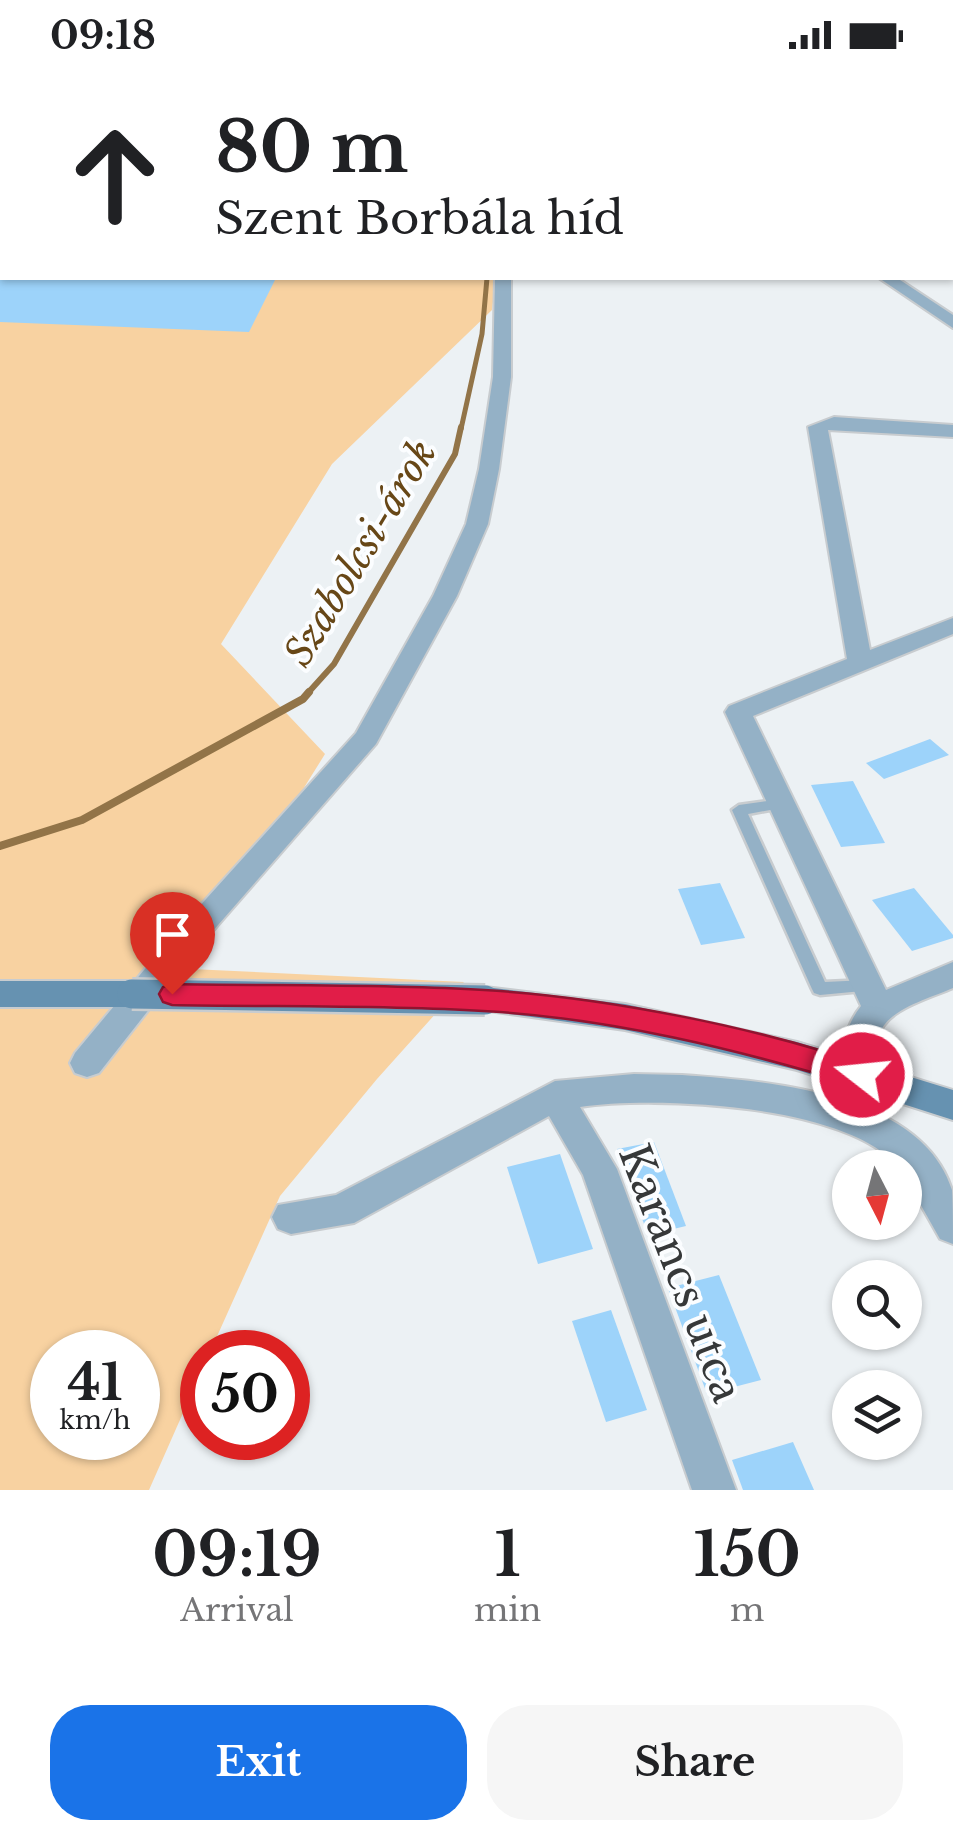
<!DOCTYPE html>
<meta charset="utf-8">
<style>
:root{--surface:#fff;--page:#f6f6f6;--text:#202124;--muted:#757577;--accent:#1a73e8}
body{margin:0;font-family:"Libre Baskerville",serif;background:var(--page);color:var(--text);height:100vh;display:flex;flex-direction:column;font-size:38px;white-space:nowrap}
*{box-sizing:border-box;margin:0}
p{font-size:32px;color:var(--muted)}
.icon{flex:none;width:55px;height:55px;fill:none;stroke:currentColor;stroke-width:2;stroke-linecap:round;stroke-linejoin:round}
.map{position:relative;height:1420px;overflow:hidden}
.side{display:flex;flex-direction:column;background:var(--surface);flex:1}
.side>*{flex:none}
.hud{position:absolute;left:0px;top:0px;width:955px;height:210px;box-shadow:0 2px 8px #0004;background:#fff;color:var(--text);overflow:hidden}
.needle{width:65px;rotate:174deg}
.controls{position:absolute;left:832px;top:1080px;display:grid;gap:20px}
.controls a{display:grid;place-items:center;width:90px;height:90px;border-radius:50%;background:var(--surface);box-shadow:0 2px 8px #0004;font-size:50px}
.speed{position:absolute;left:30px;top:1260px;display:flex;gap:20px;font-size:50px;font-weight:700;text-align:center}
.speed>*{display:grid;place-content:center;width:130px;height:130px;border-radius:50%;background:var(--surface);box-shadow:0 2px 8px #0004;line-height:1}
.speed small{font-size:25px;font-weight:400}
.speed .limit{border:15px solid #d22;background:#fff;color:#111}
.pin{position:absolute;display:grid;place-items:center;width:85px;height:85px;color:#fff;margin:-102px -42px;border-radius:50% 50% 50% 0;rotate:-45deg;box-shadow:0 0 10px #0007}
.pin .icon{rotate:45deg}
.me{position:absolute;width:110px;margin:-55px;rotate:286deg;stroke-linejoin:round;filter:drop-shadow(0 0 8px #0008)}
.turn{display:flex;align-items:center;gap:35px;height:210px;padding:0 50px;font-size:45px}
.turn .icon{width:130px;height:130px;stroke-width:2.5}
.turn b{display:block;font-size:70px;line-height:85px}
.eta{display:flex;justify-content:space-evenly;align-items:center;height:170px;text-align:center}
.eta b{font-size:60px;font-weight:700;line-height:70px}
.button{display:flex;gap:20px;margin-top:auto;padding:20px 50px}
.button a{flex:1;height:115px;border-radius:40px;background:var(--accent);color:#fff;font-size:40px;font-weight:700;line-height:115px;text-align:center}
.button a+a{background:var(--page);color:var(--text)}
.status{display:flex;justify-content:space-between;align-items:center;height:70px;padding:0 50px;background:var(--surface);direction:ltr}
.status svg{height:28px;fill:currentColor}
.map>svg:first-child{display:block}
</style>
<div class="status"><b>09:18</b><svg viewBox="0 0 49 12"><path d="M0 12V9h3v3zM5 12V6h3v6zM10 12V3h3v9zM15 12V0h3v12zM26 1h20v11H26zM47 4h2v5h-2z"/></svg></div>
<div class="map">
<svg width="953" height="1420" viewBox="0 0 953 1420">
<rect width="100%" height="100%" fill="#ecf1f4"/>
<!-- green -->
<path fill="#f8d2a1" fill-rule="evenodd" d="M0,9L2,208H496L492,240L332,394L221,574L325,684L191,899L464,912L377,1009L280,1126L210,1282H202V1300L149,1420H0ZM52,1282H138V1368H52Z"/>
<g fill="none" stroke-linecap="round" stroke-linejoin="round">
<!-- stream-far2 -->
<polyline stroke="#927448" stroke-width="5" points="461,359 482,264 487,208"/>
<!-- stream-far1 -->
<polyline stroke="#927448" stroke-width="6" points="307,624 334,594 455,384 461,357"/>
<!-- stream -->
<polyline stroke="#927448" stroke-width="8" points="0,776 82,750 303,629 309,622"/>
</g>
<!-- building -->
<g fill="#9dd3fa">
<polygon points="0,208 276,208 249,262 0,252"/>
<polygon points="930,669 949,685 884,709 866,693"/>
<polygon points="853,711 885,773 841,777 811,715"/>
<polygon points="720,813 745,868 701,875 678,819"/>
<polygon points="914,818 953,865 953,868 912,881 872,830"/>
<polygon points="654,1072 686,1156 648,1165 617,1079"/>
<polygon points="560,1084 593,1179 538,1194 507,1097"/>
<polygon points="719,1205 761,1310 707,1324 668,1218"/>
<polygon points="611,1240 647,1340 606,1352 572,1251"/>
<polygon points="793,1372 814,1420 743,1420 732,1390"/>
</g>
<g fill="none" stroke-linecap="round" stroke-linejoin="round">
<defs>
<g id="service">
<rect x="952" y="17" width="1" height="4"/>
<polygon points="781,729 788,734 786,737 748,744 825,912 867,910 873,912 875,916 873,920 820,925 814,923 812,919 732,740 739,735"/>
</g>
<g id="minor">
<polygon points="0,152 2,153 2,161 0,162"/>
<polygon points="495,208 511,208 511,307 499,399 488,454 457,526 376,674 191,886 99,1003 87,1007 75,1003 70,993 75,983 169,870 356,663 433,526 466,454 479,399 493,307"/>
<polygon points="879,208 897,208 953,245 953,258"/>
<path d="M834,347L953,355V367L828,360L870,580L953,548V564L753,646L886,920L953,892V918C931,928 880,941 879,969C878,985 881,1000 874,1015L862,1019L850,1015C837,990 844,957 861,936L725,642L729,636L847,589L808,357Z"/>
<path d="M682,1005C767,1011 921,1022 952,1120C953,1135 953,1158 953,1174L940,1169L905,1107V1098H899C849,1034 655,1026 580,1037L617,1099L736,1420H692L583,1105L549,1046L354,1153L291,1164L278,1159L272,1147L278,1135L336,1125L555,1011L634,1004Z"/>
</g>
<g id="secondary">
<polygon points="0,911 132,911 143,915 148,924 143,933 132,937 0,937"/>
<polygon points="485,917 625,934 797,972 953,1020 953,1050 797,1000 625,960 474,939 469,930 474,921"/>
</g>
<polygon id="primary" points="2,20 2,30 0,31 0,21"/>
</defs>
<!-- service casing -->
<use href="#service" stroke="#c8cccf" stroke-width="5"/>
<!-- minor casing -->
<use href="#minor" stroke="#c8cccf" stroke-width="4"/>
<!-- secondary casing -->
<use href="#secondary" stroke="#c8cccf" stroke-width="4"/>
<!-- primary casing -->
<use href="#primary" stroke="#c8cccf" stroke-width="4"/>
<!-- service -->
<use href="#service" fill="#94b1c6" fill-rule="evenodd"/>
<!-- minor -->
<use href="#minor" fill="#94b1c6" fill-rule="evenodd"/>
<!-- secondary -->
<use href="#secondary" fill="#6692b1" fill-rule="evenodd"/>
<!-- primary -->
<use href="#primary" fill="#437ba1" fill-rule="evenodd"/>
<defs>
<polyline id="secondary-bridge" points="132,924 485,930"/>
</defs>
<!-- secondary-bridge casing -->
<use href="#secondary-bridge" stroke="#c8cccf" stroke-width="34" stroke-linecap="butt"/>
<!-- secondary-bridge -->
<use href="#secondary-bridge" stroke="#6692b1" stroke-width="29"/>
</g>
<!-- route -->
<path fill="#e11d48" stroke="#92132f" stroke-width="2.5" d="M172,914C276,916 381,914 484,920C605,927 757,957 872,997L876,1005L872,1013L862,1017C740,980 611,948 483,941C380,935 275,937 172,935L163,932L159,924L163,917Z"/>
<g text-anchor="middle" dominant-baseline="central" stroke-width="8" stroke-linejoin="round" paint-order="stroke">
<!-- water labels -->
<g font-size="38" font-style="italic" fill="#674717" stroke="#fbfdff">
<text transform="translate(360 483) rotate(-59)">Szabolcsi-árok</text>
</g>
<!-- near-street labels -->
<g font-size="42" fill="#363839" stroke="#fbfdff">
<text transform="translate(681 1203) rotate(69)">Karancs utca</text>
</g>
</g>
</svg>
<div class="controls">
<a><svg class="needle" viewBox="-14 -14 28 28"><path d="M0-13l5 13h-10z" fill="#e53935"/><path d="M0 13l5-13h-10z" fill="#757577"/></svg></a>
<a><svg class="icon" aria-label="search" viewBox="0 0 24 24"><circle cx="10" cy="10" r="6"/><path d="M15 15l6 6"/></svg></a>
<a><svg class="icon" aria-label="layers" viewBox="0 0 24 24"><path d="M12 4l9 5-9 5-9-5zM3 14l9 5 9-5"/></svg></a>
</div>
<div class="speed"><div>41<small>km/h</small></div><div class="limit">50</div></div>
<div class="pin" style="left:172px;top:924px;background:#d93025"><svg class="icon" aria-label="arrive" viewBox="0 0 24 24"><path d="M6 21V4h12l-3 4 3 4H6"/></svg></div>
<svg class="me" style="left:862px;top:1005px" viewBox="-20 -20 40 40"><circle r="17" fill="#e11d48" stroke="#fff" stroke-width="3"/><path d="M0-11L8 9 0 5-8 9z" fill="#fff"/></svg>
<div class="hud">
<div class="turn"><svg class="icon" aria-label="ahead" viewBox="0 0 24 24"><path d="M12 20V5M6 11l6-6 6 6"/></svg><div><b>80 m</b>Szent Borbála híd</div></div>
</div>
</div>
<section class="side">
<div class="eta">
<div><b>09:19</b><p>Arrival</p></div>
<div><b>1</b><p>min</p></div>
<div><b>150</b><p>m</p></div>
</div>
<div class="button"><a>Exit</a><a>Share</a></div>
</section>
